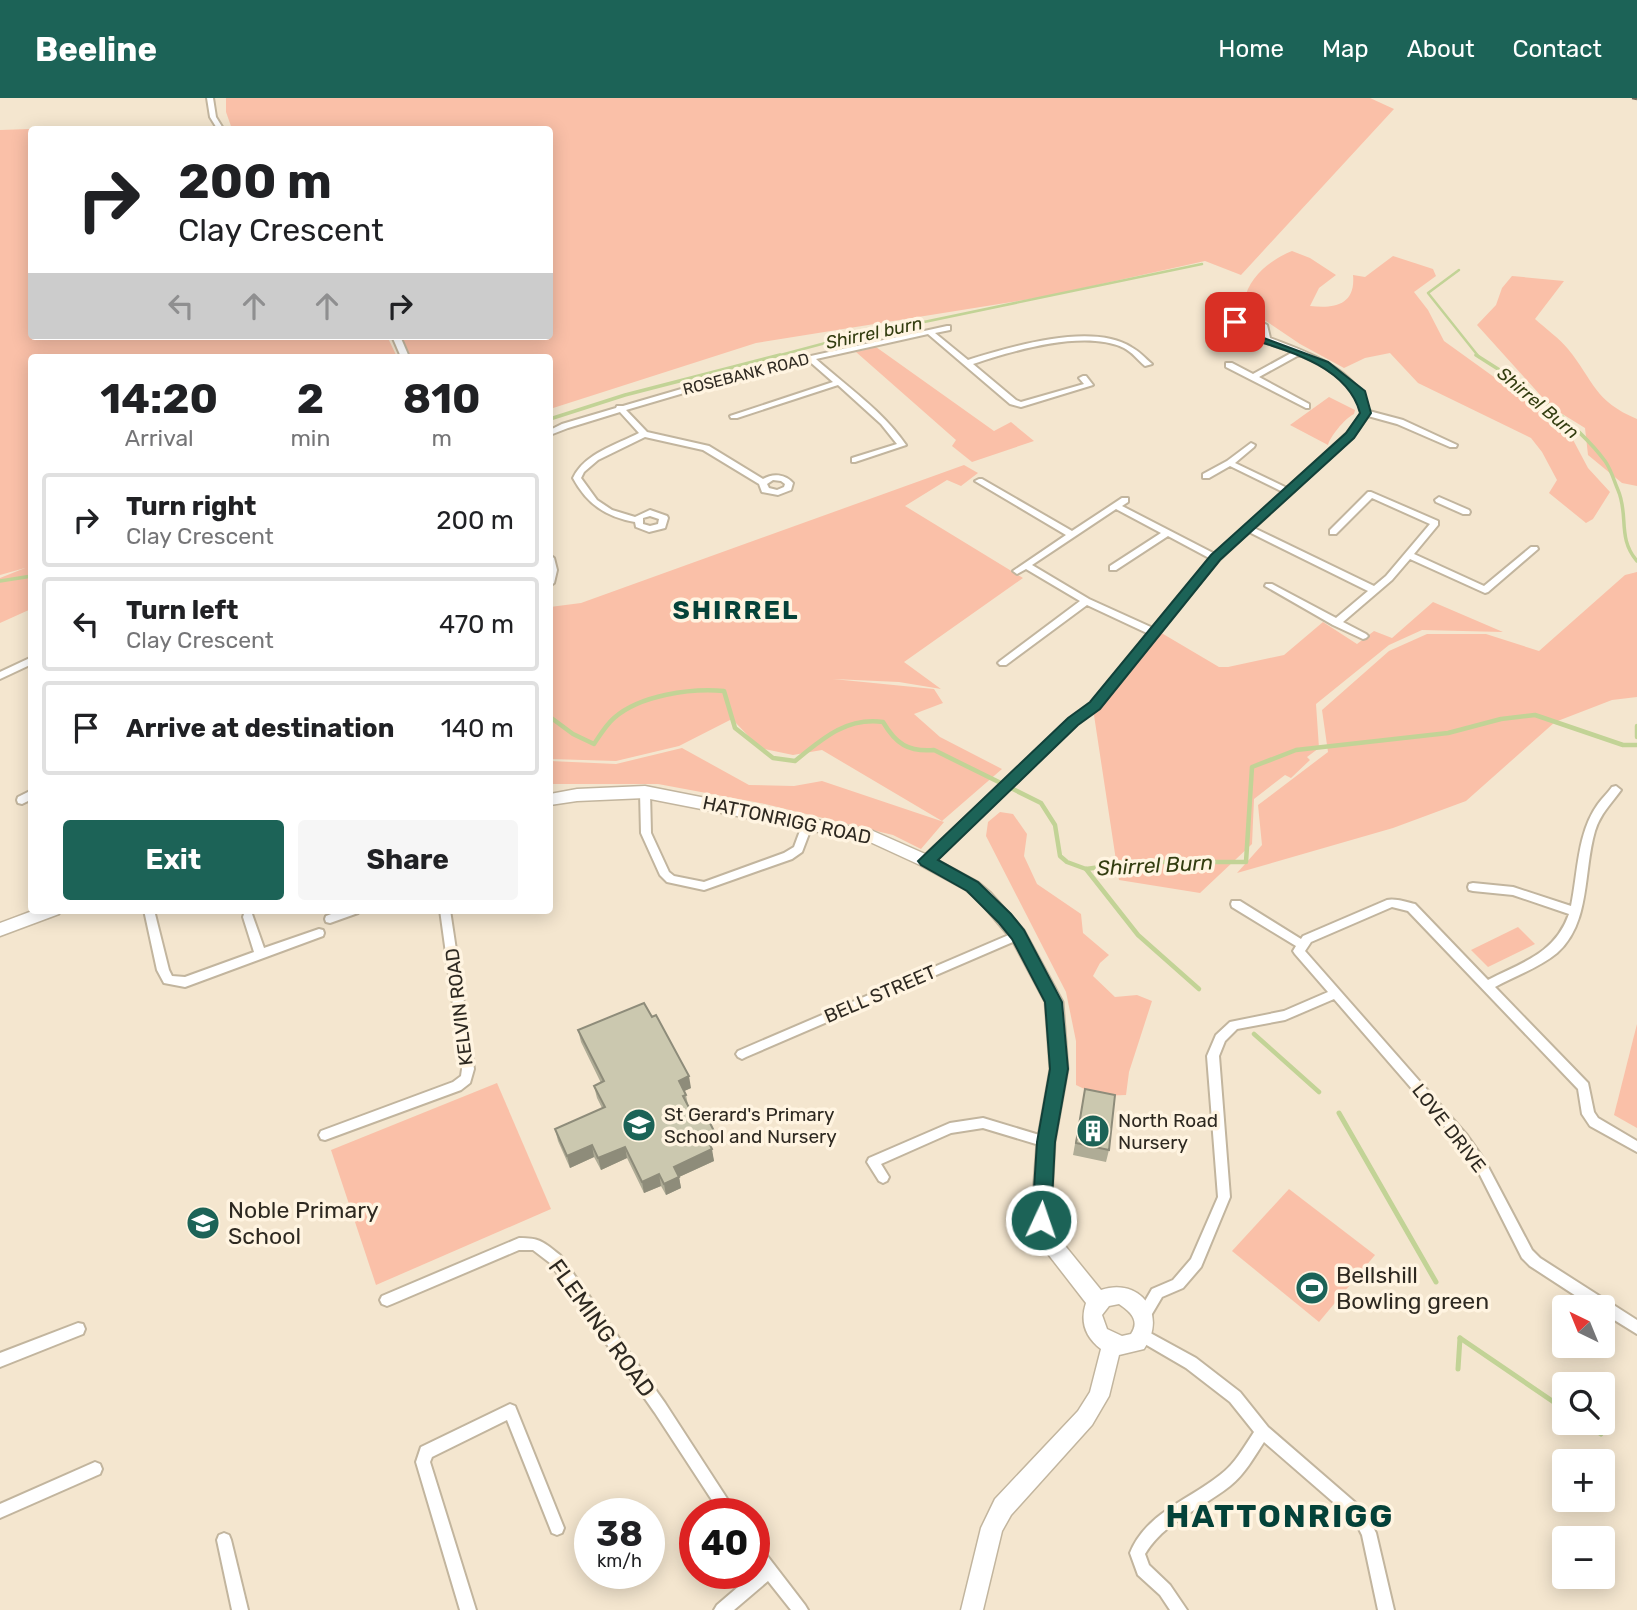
<!DOCTYPE html>
<meta charset="utf-8">
<style>
:root{--surface:#fff;--page:#f6f6f6;--text:#202124;--muted:#757577;--line:#e0e0e0;--accent:#1c6357}
body{margin:0;font-family:Rubik,sans-serif;background:var(--page);color:var(--text);height:100vh;display:flex;flex-direction:column;font-size:26px;white-space:nowrap}
*{box-sizing:border-box;margin:0}
p{font-size:23px;color:var(--muted)}
.icon{flex:none;width:38px;height:38px;fill:none;stroke:currentColor;stroke-width:2;stroke-linecap:round;stroke-linejoin:round}
.map{position:relative;flex:1;overflow:hidden}
.details{position:absolute;left:28px;top:256px;width:525px;height:560px;display:flex;flex-direction:column;background:var(--surface);border-radius:7px;box-shadow:0 4px 18px #0003}
.details>*{flex:none}
.top-card{position:absolute;left:28px;top:28px;width:525px;height:214px;border-radius:7px;box-shadow:0 4px 18px #0003;background:#fff;color:var(--text);overflow:hidden}
.needle{width:46px;rotate:317deg}
.buttons{position:absolute;left:1552px;top:1197px;display:grid;gap:14px}
.buttons a{display:grid;place-items:center;width:63px;height:63px;border-radius:7px;background:var(--surface);box-shadow:0 4px 18px #0003;font-size:35px}
.speed{position:absolute;left:574px;top:1400px;display:flex;gap:14px;font-size:35px;font-weight:700;text-align:center}
.speed>*{display:grid;place-content:center;width:91px;height:91px;border-radius:50%;background:var(--surface);box-shadow:0 4px 18px #0003;line-height:1}
.speed small{font-size:18px;font-weight:400}
.speed .limit{border:10px solid #d22;background:#fff;color:#111}
.pin{position:absolute;display:grid;place-items:center;width:60px;height:60px;color:#fff;margin:-30px;border-radius:14px;box-shadow:0 4px 10px #0006}
.me{position:absolute;width:77px;margin:-38px;rotate:3deg;stroke-linejoin:round;filter:drop-shadow(0 0 5px #0008)}
.turn{display:flex;align-items:center;gap:24px;height:147px;padding:0 35px;font-size:32px}
.turn .icon{width:91px;height:91px;stroke-width:2.5}
.turn b{display:block;font-size:49px;line-height:60px}
.lanes{display:flex;align-items:center;height:66px;padding:0 35px;background:#0003;justify-content:center;gap:35px;direction:ltr}
.lanes .off{opacity:.35}
.eta{display:flex;justify-content:space-evenly;align-items:center;height:119px;text-align:center}
.eta b{font-size:42px;font-weight:700;line-height:49px}
.button{display:flex;gap:14px;margin-top:auto;padding:14px 35px}
.button a{flex:1;height:80px;border-radius:7px;background:var(--accent);color:#fff;font-size:28px;font-weight:700;line-height:80px;text-align:center}
.button a+a{background:var(--page);color:var(--text)}
ul{padding:0;list-style:none}
li{display:flex;align-items:center;gap:21px;height:94px;margin:0 14px 10px;padding:0 21px;border:4px solid var(--line);border-radius:7px}
li div{flex:1}
li b{display:block;font-size:26px}
li em{font-style:normal}
header{display:flex;align-items:center;gap:42px;box-sizing:border-box;height:98px;padding:0 35px;background:var(--accent);color:#fff}
header strong{font-size:33px}
nav{display:flex;gap:38px;margin-inline-start:auto;font-size:24px}
.map>svg:first-child{display:block}
</style>
<header>
<strong>Beeline</strong>
<nav><a>Home</a><a>Map</a><a>About</a><a>Contact</a></nav>
</header>
<div class="map">
<svg width="1637" height="1512" viewBox="0 0 1637 1512">
<rect width="100%" height="100%" fill="#f4e6cf"/>
<!-- green -->
<g fill="#fac0a8">
<polygon points="226,0 1370,0 1394,11 1241,177 1205,163 1043,199 756,245 550,311 550,259 411,259 401,238 550,238 550,32 232,31 226,14"/>
<polygon points="29,31 57,31 32,32 32,238 387,238 397,259 32,259 31,511 0,525 0,480 25,470 0,477 0,32"/>
<path d="M1292,153L1310,160L1336,177L1319,190L1310,208C1334,211 1356,207 1353,177L1365,179L1393,158L1433,171L1436,178L1414,194L1428,212L1444,243L1494,279L1538,307L1571,338L1588,370L1610,394L1593,421L1586,425L1549,395L1557,382L1542,354L1531,340L1418,285L1390,255L1365,260L1344,270L1300,246L1263,221L1244,203C1249,179 1270,162 1292,153Z"/>
<path d="M1512,178L1564,183L1535,221C1546,231 1559,240 1568,251C1594,283 1594,303 1637,321V388L1622,385L1588,357L1585,330L1551,309L1477,227L1496,207L1502,190Z"/>
<polygon points="876,249 994,333 1011,324 1034,343 972,364 952,348 956,342 856,254"/>
<path d="M1329,299L1355,312L1354,316C1344,321 1330,339 1328,347L1290,327Z"/>
<polygon points="964,367 978,375 961,388 947,382 905,408 1023,480 904,564 941,591 899,584 833,581 934,591 943,605 914,616 940,639 1002,671 942,723 822,652 793,657 760,650 732,621 679,648 616,663 550,661 550,509 581,505"/>
<polygon points="1637,474 1637,599 1612,602 1555,624 1466,703 1393,730 1237,775 1262,747 1258,707 1328,654 1322,612 1389,553 1427,536 1486,536 1539,553 1625,477"/>
<polygon points="1433,504 1503,534 1422,532 1389,547 1316,606 1319,650 1307,659 1310,662 1291,680 1285,677 1254,701 1252,746 1200,795 1119,782 1092,604 1153,530 1219,569 1228,569 1284,557 1323,524 1357,546 1374,533 1392,540"/>
<polygon points="682,650 749,687 794,688 822,683 944,724 921,751 893,737 765,706 658,686 550,686 550,663 616,666"/>
<polygon points="1000,714 1013,716 1027,736 1024,758 1037,786 1081,816 1083,835 1109,857 1100,865 1093,878 1115,899 1137,897 1152,903 1129,974 1126,997 1099,998 1076,987 1076,943 1066,894 986,738 988,724"/>
<polygon points="1518,829 1535,846 1488,869 1471,852"/>
<polygon points="1637,926 1637,1030 1614,1017"/>
<polygon points="497,985 551,1111 376,1187 331,1052"/>
<polygon points="1289,1091 1375,1157 1319,1224 1232,1153"/>
</g>
<g fill="none" stroke-linecap="round" stroke-linejoin="round">
<!-- stream-far3 -->
<g stroke="#c2d396" stroke-width="2.5">
<polyline points="1459,172 1428,195 1479,259"/>
<polyline points="773,259 833,243 1202,166"/>
</g>
<!-- stream-far2 -->
<g stroke="#c2d396" stroke-width="3.5">
<path d="M1476,257C1517,282 1576,324 1605,363C1611,371 1614,383 1618,392C1629,417 1617,440 1637,463"/>
<polyline points="550,321 625,297 780,257"/>
<polyline points="0,483 32,478"/>
</g>
<!-- stream-far1 -->
<g stroke="#c2d396" stroke-width="4.5">
<path d="M550,619L573,636L594,646C600,637 606,627 614,620C640,597 691,590 724,593L735,630L773,660L795,663C822,641 846,619 883,624C896,646 908,654 934,652L1041,705L1055,727L1060,758L1067,764L1086,771L1137,764H1246L1252,669L1296,652L1448,635L1501,621L1535,617L1623,647H1637"/>
<polyline points="1637,628 1637,639"/>
<polyline points="1086,771 1138,837 1199,891"/>
<polyline points="1254,936 1319,994"/>
</g>
<!-- stream -->
<g stroke="#c2d396" stroke-width="5">
<polyline points="1339,1015 1436,1184"/>
<polyline points="1460,1240 1564,1311"/>
<polyline points="1458,1271 1460,1240"/>
<polyline points="1584,1325 1601,1336"/>
</g>
<defs>
<g id="street">
<polygon points="207,0 213,0 216,19 224,32 218,32 210,19"/>
<path d="M1251,219L1267,227L1270,240C1302,252 1345,267 1363,298C1366,303 1367,308 1369,313L1403,322L1457,347L1456,349H1450L1397,326L1368,318L1353,339L1254,430L1374,488L1386,478L1430,426L1372,400L1336,436H1330V432L1368,394H1371L1438,423V427L1414,456L1484,488L1531,449H1537L1538,451L1488,494L1485,495L1410,461L1392,482L1343,524L1366,536L1368,538L1366,540L1363,541L1333,527L1265,488L1266,486H1272L1336,520L1368,493L1249,434L1219,462L1098,609L1076,626L930,766H922L921,763L922,760L1070,622L1092,605L1149,536L1087,507L1006,567H1000L998,565L1000,563L1080,503L1026,471L1017,476L1013,473L1066,437L975,383L979,381H982L1072,433L1122,400H1128V404L1122,408L1215,456L1283,394L1230,368L1209,380H1203V376L1227,363L1251,345L1255,347L1254,349L1235,365L1287,390L1347,335L1362,315C1360,310 1358,303 1355,298C1344,279 1319,265 1299,257L1259,279L1309,306V310H1306L1226,269V265H1232L1253,276L1293,254L1219,229L1223,227L1229,228L1235,220ZM1250,223L1261,230L1262,238L1235,230L1240,224ZM1116,411L1161,435L1110,468V472H1116L1168,438L1211,461L1153,530L1089,501L1032,467Z"/>
<path d="M947,228H950V232L935,235L968,262C1010,249 1091,224 1131,249C1139,253 1145,260 1152,266L1145,268C1138,262 1132,254 1124,250C1084,231 1012,253 973,266L1016,302L1021,304L1084,286L1079,280L1083,278H1086L1093,287L1021,309L1010,306L928,236L816,261C847,289 882,312 906,347L855,364H852V360L897,346L881,326L838,287L737,320H731L730,318L833,284L809,263L745,277L626,312L647,334L709,348L763,381C773,375 785,376 793,385L791,392L778,397L762,394L759,386L703,352L645,339L598,362L584,374L581,380L597,402L612,412L635,419L650,412L667,418L668,420L665,430L649,434L636,429L635,424C606,419 587,406 573,380C585,355 616,347 639,335L620,314L568,330L550,337V332L562,326L616,310L617,308H623L743,273ZM773,382L781,383L785,386L784,389L777,392L769,390L767,386ZM650,418L659,421L658,426L650,428L643,426V420Z"/>
<polygon points="392,238 400,238 409,259 401,259"/>
<polygon points="1439,399 1469,412 1470,414 1469,416 1463,416 1436,404 1435,402"/>
<polygon points="550,457 554,460 557,472 554,485 550,488"/>
<polygon points="32,559 32,566 0,581 0,574"/>
<path d="M1616,688L1621,692C1611,706 1600,716 1595,733C1583,773 1591,825 1557,855C1539,870 1515,878 1495,889L1588,985L1594,1014L1598,1020L1637,1043V1054L1590,1028L1582,1016L1578,991L1408,813L1392,809L1311,844L1305,853L1466,1036L1485,1063L1532,1152L1540,1160L1637,1222V1236L1603,1215V1209H1593L1530,1168L1522,1160L1477,1071L1458,1044L1334,901L1285,922L1237,931L1225,943L1219,958L1230,1099L1201,1169L1183,1190L1162,1199L1149,1221L1144,1223L1139,1221L1137,1217L1152,1191L1173,1182L1191,1161L1218,1099L1207,958L1216,937L1230,924L1284,913L1328,894L1295,856L1293,853L1296,848L1232,809L1231,806L1232,803H1240L1301,841L1303,838L1387,802C1395,800 1407,804 1415,806L1488,882C1522,864 1555,856 1569,816L1513,797L1473,793L1469,792L1468,789L1469,786L1473,785L1513,789L1571,808C1578,775 1577,735 1598,706C1602,700 1608,695 1612,689Z"/>
<polygon points="645,690 650,694 651,735 669,774 674,778 704,784 784,755 794,749 804,722 812,722 813,725 802,754 792,761 704,792 667,784 660,777 641,735 640,694"/>
<polygon points="32,692 32,701 22,706 18,705 17,702 18,699"/>
<polygon points="144,812 154,812 169,872 172,878 185,879 254,854 243,819 244,816 252,816 253,819 264,850 319,831 323,832 324,835 323,838 185,889 164,885 157,872"/>
<polygon points="342,812 359,812 358,815 330,825 326,824 325,821 326,818"/>
<polygon points="440,812 450,812 474,971 470,985 461,992 325,1042 321,1041 319,1037 321,1033 453,984 461,978 462,971"/>
<polygon points="1018,833 1022,834 1023,837 1022,840 746,959 742,961 738,959 736,956 738,953"/>
<polygon points="983,1020 1046,1039 1050,1040 1052,1044 1050,1048 1046,1049 983,1030 951,1035 881,1066 889,1079 887,1083 883,1085 879,1083 867,1064 869,1060 950,1025"/>
<path d="M519,1140C541,1140 543,1144 560,1157L665,1305L737,1416H721L655,1315L550,1165L533,1152H519L392,1206L387,1208L382,1206L380,1202L382,1198Z"/>
<polygon points="78,1225 83,1226 85,1231 83,1236 0,1269 0,1255"/>
<path d="M1143,1231L1196,1260L1240,1294L1268,1329L1365,1413L1376,1435L1394,1512H1378L1362,1437L1355,1423L1264,1344C1254,1359 1245,1376 1230,1388C1201,1411 1165,1423 1145,1456L1149,1467L1170,1487L1187,1512H1170L1160,1497L1138,1477L1130,1455C1146,1415 1189,1402 1220,1377C1235,1366 1244,1349 1254,1334L1230,1304L1186,1270L1138,1242L1136,1237L1138,1232Z"/>
<polygon points="510,1306 515,1308 564,1430 562,1435 557,1437 552,1435 507,1322 432,1359 430,1364 476,1512 460,1512 416,1364 421,1349"/>
<polygon points="95,1364 100,1366 102,1371 100,1376 0,1420 0,1406"/>
<polygon points="224,1435 229,1437 231,1442 248,1512 232,1512 217,1442 219,1437"/>
<polygon points="754,1445 759,1447 805,1507 808,1512 791,1512 768,1483 734,1512 714,1512 717,1507 759,1471 754,1464"/>
</g>
<g id="secondary">
<path d="M645,688L873,733L932,759L978,784L991,795L1024,832L1063,904L1068,971L1055,1044L1051,1121L1062,1144L1101,1192C1140,1179 1168,1216 1144,1251L1119,1257L1109,1298L1092,1327L1011,1417L1002,1433L983,1512H961L981,1430L995,1401L1078,1313L1090,1294L1101,1251C1085,1239 1080,1223 1086,1205L1048,1156L1031,1122L1037,1044L1050,971L1045,904L1012,842L979,803L966,792L920,767L870,744L645,700L577,703L550,707V696L577,691ZM1119,1206C1131,1214 1140,1223 1131,1236L1122,1238L1107,1231L1102,1217L1109,1208Z"/>
<polygon points="35,812 61,812 59,816 0,838 0,825"/>
</g>
</defs>
<!-- street casing -->
<use href="#street" stroke="#c2b59e" stroke-width="4"/>
<!-- secondary casing -->
<use href="#secondary" stroke="#c2b59e" stroke-width="3"/>
<!-- street -->
<use href="#street" fill="#fff" fill-rule="evenodd"/>
<!-- secondary -->
<use href="#secondary" fill="#fff" fill-rule="evenodd"/>
<!-- rail -->
<polyline stroke="#6d6559" stroke-width="2.5" stroke-dasharray="9 4.5" stroke-linecap="butt" points="1632,0 1637,1"/>
</g>
<!-- wall -->
<g fill="#afac96">
<polygon points="578,932 691,990 684,993 686,997 688,1007 697,1025 714,1033 716,1045 710,1047 714,1063 679,1079 681,1090 666,1097 661,1088 644,1095 627,1060 601,1072 594,1059 570,1070 558,1043 555,1031 602,1010 597,1000 594,988 601,985 581,944"/>
<polygon points="1085,991 1109,1052 1106,1064 1073,1057"/>
</g>
<!-- shaded-wall -->
<g fill="#8e8c7a">
<polygon points="689,978 691,990 680,995 679,983"/>
<polygon points="714,1033 716,1045 706,1049 705,1037"/>
<polygon points="592,1047 594,1059 570,1070 567,1058"/>
<polygon points="625,1049 627,1060 601,1072 598,1060"/>
<polygon points="712,1051 714,1063 679,1079 681,1090 666,1097 664,1086 674,1069"/>
<polygon points="659,1076 661,1088 644,1095 642,1084"/>
</g>
<!-- building -->
<g fill="#cbc8af" stroke="#8e8c7a" stroke-width="2">
<polygon points="644,905 652,919 656,917 689,978 679,983 686,997 683,998 697,1025 708,1021 714,1033 705,1037 712,1051 674,1069 679,1079 664,1086 659,1076 642,1084 625,1049 598,1060 592,1047 567,1058 555,1031 605,1009 594,988 604,983 578,932"/>
<polygon points="1085,991 1115,997 1109,1052 1076,1045"/>
</g>
<!-- route -->
<path fill="#1c6357" stroke="#124039" stroke-width="2" d="M1231,222H1239L1241,224L1237,230L1328,264L1365,293L1371,315L1354,340L1220,462L1100,611L1078,627L938,762L978,784L1011,816L1024,832L1062,904L1068,971L1055,1044L1051,1122L1048,1128L1041,1130L1035,1128L1032,1122L1037,1044L1050,971L1045,904L1012,841L999,825L967,793L921,767L918,763L1068,620L1090,604L1211,457L1346,335L1360,315C1346,262 1271,249 1226,233L1224,231Z"/>
<!-- icons -->
<defs>
<symbol id="school-disc" viewBox="-11 -11 22 22"><circle r="9.5" fill="#1c6357" stroke="#fff4e1"/><path d="M0-5L7-2L0 1L-7-2ZM-4 1L0 2.5L4 1V4Q0 6-4 4Z" fill="#fff"/></symbol>
<symbol id="building-disc" viewBox="-11 -11 22 22"><circle r="9.5" fill="#1c6357" stroke="#fff4e1"/><path d="M-4-6H4V6H1V3H-1V6H-4ZM-2.5-4.3h1.7v1.8h-1.7ZM.8-4.3h1.7v1.8H.8ZM-2.5-1h1.7V.8h-1.7ZM.8-1h1.7V.8H.8Z" fill="#fff"/></symbol>
<symbol id="stadium-disc" viewBox="-11 -11 22 22"><circle r="9.5" fill="#1c6357" stroke="#fff4e1"/><path d="M0-5a6.5 5 0 1 0 0 10a6.5 5 0 1 0 0-10ZM-3.5-1.8h7v3.6h-7Z" fill="#fff"/></symbol>
</defs>
<g fill-rule="evenodd">
<use href="#school-disc" x="620" y="1008" width="38" height="38"/>
<use href="#building-disc" x="1074" y="1014" width="38" height="38"/>
<use href="#school-disc" x="184" y="1106" width="38" height="38"/>
<use href="#stadium-disc" x="1293" y="1171" width="38" height="38"/>
</g>
<g text-anchor="middle" dominant-baseline="central" stroke-width="7" stroke-linejoin="round" paint-order="stroke">
<!-- far-street labels -->
<g font-size="16" fill="#2e2921" stroke="#fff4e1">
<text transform="translate(746 276) rotate(-14)">ROSEBANK ROAD</text>
</g>
<!-- far-water labels -->
<g font-size="18" font-style="italic" fill="#333d10" stroke="#fff4e1">
<text transform="translate(874 235) rotate(-12)">Shirrel burn</text>
<text transform="translate(1538 305) rotate(40)">Shirrel Burn</text>
</g>
<!-- street labels -->
<g font-size="19" fill="#2e2921" stroke="#fff4e1">
<text transform="translate(787 722) rotate(12)">HATTONRIGG ROAD</text>
<text transform="translate(880 896) rotate(-23)">BELL STREET</text>
<text transform="translate(459 909) rotate(-97)">KELVIN ROAD</text>
<text transform="translate(1449 1030) rotate(52)">LOVE DRIVE</text>
</g>
<!-- poi labels -->
<g font-size="19" fill="#2e2921" stroke="#fff4e1" text-anchor="start">
<text x="664" y="1016">St Gerard's Primary<tspan x="664" dy="22">School and Nursery</tspan></text>
<text x="1118" y="1022">North Road<tspan x="1118" dy="22">Nursery</tspan></text>
</g>
<!-- water labels -->
<g font-size="21" font-style="italic" fill="#333d10" stroke="#fff4e1">
<text transform="translate(1155 767) rotate(-3)">Shirrel Burn</text>
</g>
<!-- near-poi labels -->
<g font-size="23" fill="#2e2921" stroke="#fff4e1" text-anchor="start">
<text x="228" y="1112">Noble Primary<tspan x="228" dy="26">School</tspan></text>
<text x="1336" y="1177">Bellshill<tspan x="1336" dy="26">Bowling green</tspan></text>
</g>
<!-- near-street labels -->
<g font-size="23" fill="#2e2921" stroke="#fff4e1">
<text transform="translate(602 1230) rotate(54)">FLEMING ROAD</text>
</g>
<!-- district labels -->
<g font-size="26" font-weight="bold" letter-spacing="2" fill="#044239" stroke="#fff4e1">
<text x="736" y="512">SHIRREL</text>
</g>
<!-- near-district labels -->
<g font-size="32" font-weight="bold" letter-spacing="2" fill="#044239" stroke="#fff4e1">
<text x="1280" y="1418">HATTONRIGG</text>
</g>
</g>
</svg>
<div class="buttons">
<a><svg class="needle" viewBox="-14 -14 28 28"><path d="M0-13l5 13h-10z" fill="#e53935"/><path d="M0 13l5-13h-10z" fill="#757577"/></svg></a>
<a><svg class="icon" aria-label="search" viewBox="0 0 24 24"><circle cx="10" cy="10" r="6"/><path d="M15 15l6 6"/></svg></a>
<a>+</a>
<a>−</a>
</div>
<div class="speed"><div>38<small>km/h</small></div><div class="limit">40</div></div>
<div class="pin" style="left:1235px;top:224px;background:#d93025"><svg class="icon" aria-label="arrive" viewBox="0 0 24 24"><path d="M6 21V4h12l-3 4 3 4H6"/></svg></div>
<svg class="me" style="left:1041px;top:1122px" viewBox="-20 -20 40 40"><circle r="17" fill="#1c6357" stroke="#fff" stroke-width="3"/><path d="M0-11L8 9 0 5-8 9z" fill="#fff"/></svg>
<div class="top-card">
<div class="turn"><svg class="icon" aria-label="right" viewBox="0 0 24 24"><path d="M7 20v-9h11M14 6l5 5-5 5"/></svg><div><b>200 m</b>Clay Crescent</div></div>
<div class="lanes"><svg class="icon off" aria-label="left" viewBox="0 0 24 24"><path d="M17 20v-9H6M10 6l-5 5 5 5"/></svg><svg class="icon off" aria-label="ahead" viewBox="0 0 24 24"><path d="M12 20V5M6 11l6-6 6 6"/></svg><svg class="icon off" aria-label="ahead" viewBox="0 0 24 24"><path d="M12 20V5M6 11l6-6 6 6"/></svg><svg class="icon" aria-label="right" viewBox="0 0 24 24"><path d="M7 20v-9h11M14 6l5 5-5 5"/></svg></div>
</div>
<section class="details">
<div class="eta">
<div><b>14:20</b><p>Arrival</p></div>
<div><b>2</b><p>min</p></div>
<div><b>810</b><p>m</p></div>
</div>
<ul>
<li><svg class="icon" aria-label="right" viewBox="0 0 24 24"><path d="M7 20v-9h11M14 6l5 5-5 5"/></svg><div><b>Turn right</b><p>Clay Crescent</p></div><em>200 m</em></li>
<li><svg class="icon" aria-label="left" viewBox="0 0 24 24"><path d="M17 20v-9H6M10 6l-5 5 5 5"/></svg><div><b>Turn left</b><p>Clay Crescent</p></div><em>470 m</em></li>
<li><svg class="icon" aria-label="arrive" viewBox="0 0 24 24"><path d="M6 21V4h12l-3 4 3 4H6"/></svg><div><b>Arrive at destination</b></div><em>140 m</em></li>
</ul>
<div class="button"><a>Exit</a><a>Share</a></div>
</section>
</div>
